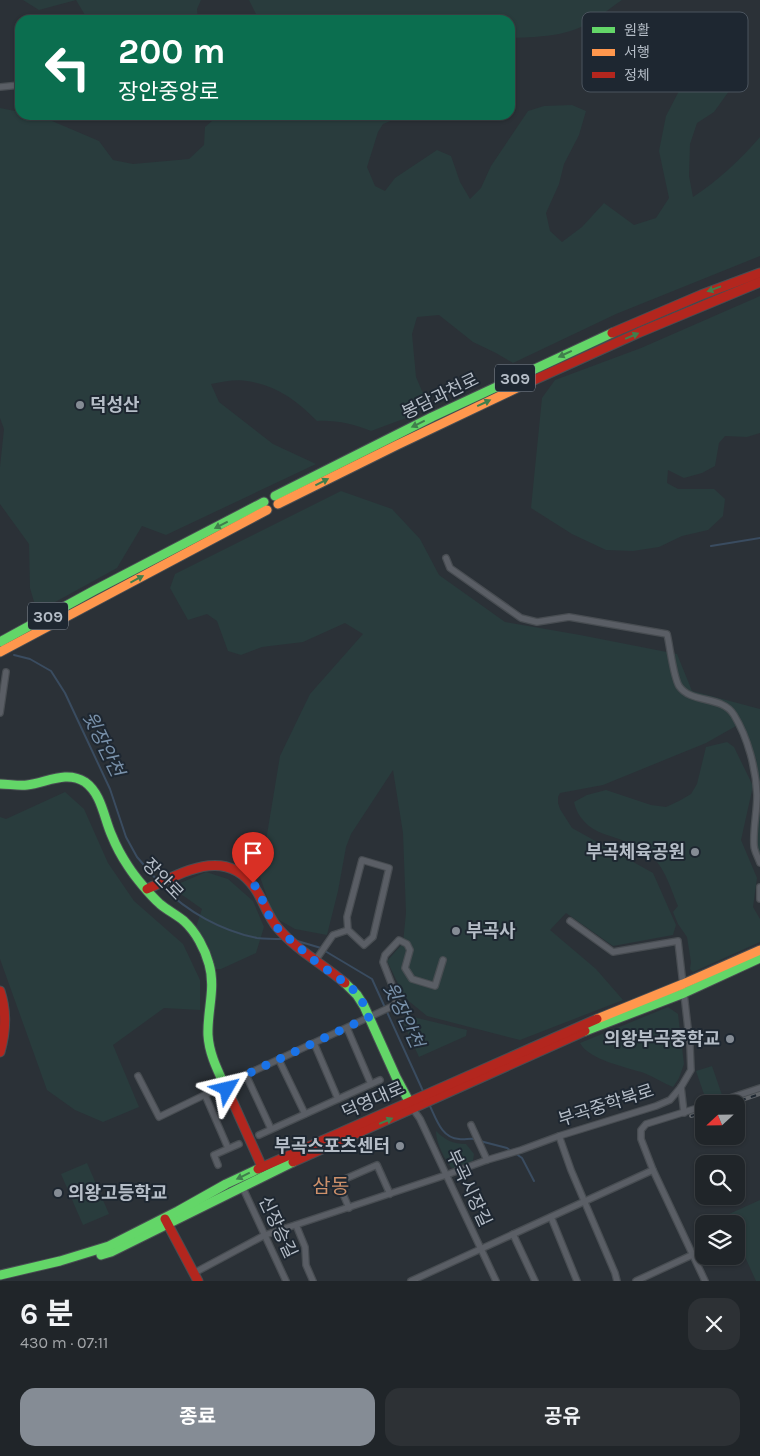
<!DOCTYPE html>
<html lang="ko">
<meta charset="utf-8">
<style>
:root{--surface:#202529;--page:#2d3135;--text:#f1f3f6;--muted:#a2a5a8;--line:#3d4246;--accent:#858c95}
body{margin:0;font-family:Karla,"Noto Sans KR",sans-serif;background:var(--page);color:var(--text);height:100vh;display:flex;flex-direction:column;font-size:19px;white-space:nowrap}
*{box-sizing:border-box;margin:0}
p{font-size:16px;color:var(--muted)}
.icon{flex:none;width:28px;height:28px;fill:none;stroke:currentColor;stroke-width:2;stroke-linecap:round;stroke-linejoin:round}
.map{position:relative;height:1281px;overflow:hidden}
.panel{display:flex;flex-direction:column;background:var(--surface);flex:1}
.panel>*{flex:none}
.hud{position:absolute;left:15px;top:15px;width:500px;height:105px;border-radius:15px;box-shadow:0 1px 4px #0004,0 0 0 1px var(--line);background:#0b6e4f;color:#fff;overflow:hidden}
.needle{width:32px;rotate:248deg}
.fabs{position:absolute;left:695px;top:1095px;display:grid;gap:10px}
.fabs a{display:grid;place-items:center;width:50px;height:50px;border-radius:10px;background:var(--surface);box-shadow:0 1px 4px #0004,0 0 0 1px var(--line);font-size:25px}
.pin{position:absolute;display:grid;place-items:center;width:42px;height:42px;color:#fff;margin:-51px -21px;border-radius:50% 50% 50% 0;rotate:-45deg;box-shadow:0 0 5px #0007}
.pin .icon{rotate:45deg}
.me{position:absolute;width:55px;margin:-28px;rotate:53deg;stroke-linejoin:round;filter:drop-shadow(0 0 4px #0008)}
.turn{display:flex;align-items:center;gap:18px;height:105px;padding:0 20px;font-size:22px}
.turn .icon{width:65px;height:65px;stroke-width:2.5}
.turn b{display:block;font-size:35px;line-height:42px}
.round{display:grid;place-items:center;flex:none;width:52px;height:52px;border-radius:15px;background:var(--page)}
.headline{display:flex;align-items:center;justify-content:space-between;height:85px;padding:0 20px}
h1{font-size:30px;font-weight:700;line-height:38px}
.primary-button{display:flex;gap:10px;margin-top:auto;padding:10px 20px}
.primary-button a{flex:1;height:58px;border-radius:15px;background:var(--accent);color:#fff;font-size:20px;font-weight:700;line-height:58px;text-align:center}
.primary-button a+a{background:var(--page);color:var(--text)}
.map>svg:first-child{display:block}
</style>
<div class="map">
<svg width="760" height="1281" viewBox="0 0 760 1281">
<rect width="100%" height="100%" fill="#2b3137"/>
<!-- green -->
<g fill="#293c3d">
<polygon points="23,0 201,0 197,9 198,20 88,20 76,0 39,10"/>
<path d="M249,0H622C610,8 599,18 587,24C564,37 535,37 510,38V20H259Z"/>
<path d="M728,68L742,73L714,112L697,123L690,144L689,176L693,197C719,180 740,160 760,137V256L616,314L513,363L496,353L473,342L439,315L417,317L412,334L416,377L422,391L431,403L406,418L371,431C354,424 336,420 317,421C296,400 277,386 247,381C236,379 222,382 211,384L219,402L273,444L316,464L166,535L142,526L117,568L37,612L30,588L29,544L0,504V467L4,429L0,418V108L20,112V115H33L45,118L99,141L113,160L133,164L189,159L204,145L205,127L219,115H405L383,124L378,132L367,167L375,186L385,191L395,178L437,150L451,156L460,182L470,199L481,188L491,166L528,111L544,106L572,105L586,111L579,135L564,164L559,184L546,213L550,231L562,242L582,227L604,203L634,225L656,218L669,198L659,151L666,116L679,91Z"/>
<polygon points="760,296 760,433 747,437 725,436 719,443 715,466 702,473 684,478 668,470 667,483 678,489 714,489 725,499 723,516 708,530 682,536 659,547 633,551 606,550 572,534 531,508 542,398 555,380 641,348"/>
<polygon points="341,491 392,509 420,539 439,575 505,622 580,635 677,654 692,691 760,709 760,856 756,846 760,797 756,759 736,726 706,743 603,785 560,793 558,797 558,803 560,809 572,828 653,873 676,925 673,935 613,946 566,913 550,930 596,969 623,1000 520,1040 427,1016 405,998 387,961 403,943 406,913 403,833 393,770 351,834 346,847 338,891 327,935 295,929 274,917 260,877 280,756 310,694 363,634 345,623 303,642 262,647 241,655 228,651 217,621 207,614 188,620 170,588 175,574"/>
<path d="M727,742L734,747L753,786L741,840L757,878L753,907L760,919V942L693,972L690,969L691,962L687,937L678,924L673,912L678,906C672,892 665,868 653,858C643,851 631,843 619,839C614,837 609,836 604,834C589,829 577,817 574,802L587,795L606,790L651,805L666,807L679,801L691,794L697,784L706,747Z"/>
<polygon points="65,792 84,809 108,863 134,901 183,944 200,980 200,1010 164,1008 113,1045 139,1107 103,1122 75,1110 47,1090 0,959 0,817 6,819"/>
<polygon points="206,872 228,879 253,901 264,927 256,953 221,969 215,969 208,945 196,927 202,909 171,887"/>
<path d="M668,1007L678,1014L684,1064L679,1078L673,1087C663,1083 654,1077 644,1073C626,1067 589,1060 580,1043Z"/>
<polygon points="409,1016 467,1030 466,1036 419,1057 402,1020"/>
<polygon points="712,1066 722,1095 706,1100 696,1071"/>
<path d="M436,1131C445,1140 453,1144 466,1144L474,1154L473,1161L453,1169C445,1161 436,1143 436,1131Z"/>
<polygon points="87,1163 109,1214 83,1225 61,1174"/>
<polygon points="760,1200 760,1281 756,1281 736,1237 736,1224 731,1224 727,1215"/>
</g>
<g fill="none" stroke-linecap="round" stroke-linejoin="round">
<!-- stream -->
<g stroke="#3a4c60" stroke-width="2">
<polyline points="711,546 760,538"/>
<polyline points="14,655 30,659 51,671 65,693 110,789 126,837 137,857 157,880"/>
<path d="M162,886C187,912 222,931 257,938C266,939 276,939 285,939"/>
<polyline points="294,940 321,948"/>
<polyline points="325,951 372,979 423,1091"/>
<path d="M429,1104C436,1118 441,1138 459,1139C465,1140 469,1138 475,1139"/>
<polyline points="480,1141 507,1148 511,1151"/>
<polyline points="515,1153 522,1158 534,1181"/>
</g>
<defs>
<g id="street">
<polyline points="0,87 20,85"/>
<polyline points="101,115 104,116"/>
<path d="M446,558L450,568L521,618L537,622L569,617L667,634C670,646 673,676 679,686C691,704 722,695 734,715C748,738 756,769 757,795C757,812 753,828 754,845C754,851 758,857 760,863"/>
<polyline points="0,713 6,672"/>
<polyline points="760,887 760,899"/>
<polyline points="315,961 333,935 348,930 364,945 373,937 389,868 362,860 347,917 348,930"/>
<polyline points="347,1028 371,1084"/>
<polyline points="314,1043 338,1099"/>
<polyline points="279,1060 305,1114"/>
<polyline points="246,1075 271,1129"/>
<polyline points="138,1076 159,1117 221,1087"/>
<polyline points="228,1083 395,1005 397,998 383,962 385,955 399,940 407,944 410,950 405,968 412,979 435,986 443,960"/>
<polyline points="681,1087 684,1113"/>
<polyline points="205,1095 228,1148"/>
<polyline points="712,1104 760,1088"/>
<polyline points="704,1106 646,1124 641,1130 641,1139 653,1170 705,1281"/>
<polyline points="413,1109 420,1119 496,1281"/>
<polyline points="471,1125 487,1160"/>
<polyline points="259,1135 380,1080"/>
<polyline points="559,1136 571,1170 615,1273 617,1281"/>
<polyline points="218,1165 214,1155 239,1144"/>
<polyline points="242,1186 286,1281"/>
<polyline points="349,1208 338,1182 377,1165 390,1194"/>
<polyline points="551,1217 577,1281"/>
<polyline points="296,1225 305,1247 306,1265 313,1281"/>
<polyline points="513,1234 535,1281"/>
<polyline points="194,1273 265,1235 446,1175 487,1160 521,1150 559,1136 656,1106 670,1100 681,1087 691,1070 690,1046 678,941 613,952 570,921"/>
<polyline points="411,1281 653,1170"/>
<polyline points="636,1281 692,1255"/>
</g>
<g id="fast">
<polyline points="275,496 432,417 612,333"/>
<polyline points="0,642 95,590 264,502"/>
<path d="M0,784C9,784 18,786 27,785C46,783 66,770 85,782C102,794 104,819 112,836C116,846 122,857 128,866C135,877 150,895 160,904C167,910 177,915 184,921C196,932 205,949 209,964C216,988 207,1011 208,1035C209,1052 216,1067 223,1082"/>
<polyline points="345,983 357,995 364,1006 396,1077 412,1107"/>
<polyline points="585,1031 684,993 760,958"/>
<polyline points="101,1255 111,1252 293,1162"/>
<polyline points="0,1275 60,1261 109,1246 178,1211 226,1184 258,1169"/>
</g>
<g id="slow">
<polyline points="278,504 397,445 523,385"/>
<polyline points="0,652 267,510"/>
<polyline points="597,1019 683,984 760,950"/>
</g>
<g id="jam">
<polyline points="612,333 701,295 760,273"/>
<polyline points="523,385 638,333 760,282"/>
<path d="M147,889C182,873 225,846 254,887C263,899 267,915 277,927C296,950 323,964 345,983"/>
<path d="M0,991C7,1012 6,1031 0,1052"/>
<polyline points="227,1089 262,1167"/>
<polyline points="293,1162 585,1031"/>
<polyline points="258,1169 597,1019"/>
<polyline points="165,1219 198,1281"/>
</g>
</defs>
<!-- street casing -->
<use href="#street" stroke="#484d52" stroke-width="8"/>
<!-- fast casing -->
<use href="#fast" stroke="#484d52" stroke-width="11"/>
<!-- slow casing -->
<use href="#slow" stroke="#484d52" stroke-width="11"/>
<!-- jam casing -->
<use href="#jam" stroke="#484d52" stroke-width="11"/>
<!-- street -->
<use href="#street" stroke="#5a5e65" stroke-width="5.5"/>
<!-- fast -->
<use href="#fast" stroke="#63d668" stroke-width="9"/>
<!-- slow -->
<use href="#slow" stroke="#ff974d" stroke-width="9"/>
<!-- jam -->
<use href="#jam" stroke="#b3261e" stroke-width="9"/>
<defs>
<g id="rail">
<polyline points="730,1104 760,1094"/>
<polyline points="691,1116 704,1112"/>
</g>
</defs>
<!-- rail casing -->
<use href="#rail" stroke="#5f6368" stroke-width="4"/>
<!-- rail -->
<use href="#rail" stroke="#1e2731" stroke-width="2" stroke-dasharray="5.5" stroke-linecap="butt"/>
</g>
<!-- one-way arrows -->
<defs><path id="oneway-solid" d="M-6-.8H1V-3.2L6.5 0L1 3.2V.8H-6Z" transform="scale(1.25)"/></defs>
<g fill="#407e4c">
<use href="#oneway-solid" transform="translate(714 289) rotate(160)"/>
<use href="#oneway-solid" transform="translate(632 336) rotate(-23)"/>
<use href="#oneway-solid" transform="translate(565 354) rotate(155)"/>
<use href="#oneway-solid" transform="translate(484 403) rotate(-25)"/>
<use href="#oneway-solid" transform="translate(418 424) rotate(154)"/>
<use href="#oneway-solid" transform="translate(322 482) rotate(-27)"/>
<use href="#oneway-solid" transform="translate(221 525) rotate(153)"/>
<use href="#oneway-solid" transform="translate(137 579) rotate(-28)"/>
<use href="#oneway-solid" transform="translate(386 1121) rotate(-23)"/>
<use href="#oneway-solid" transform="translate(243 1176) rotate(154)"/>
</g>
<g fill="none" stroke-linecap="round" stroke-linejoin="round">
<!-- route -->
<polyline stroke="#1a73e8" stroke-width="9" stroke-dasharray="0 16.2" points="227,1089 229,1086 228,1083 369,1017 362,1001 351,987 315,961 279,930 270,918 259,892 253,883"/>
</g>
<!-- markers -->
<g fill="#858c95" stroke="#1e2731" stroke-width="2">
<circle cx="80" cy="405" r="5"/>
<circle cx="695" cy="852" r="5"/>
<circle cx="456" cy="931" r="5"/>
<circle cx="730" cy="1039" r="5"/>
<circle cx="400" cy="1146" r="5"/>
<circle cx="58" cy="1193" r="5"/>
</g>
<g text-anchor="middle" dominant-baseline="central" stroke-width="4" stroke-linejoin="round" paint-order="stroke">
<!-- shield labels -->
<g fill="#1e2731" stroke="#88909a" stroke-width="1">
<rect x="495" y="364.5" width="40" height="27" rx="4"/>
<rect x="28" y="602.5" width="40" height="27" rx="4"/>
</g>
<g font-size="16" font-weight="bold" fill="#b5bdc7">
<text x="515" y="378">309</text>
<text x="48" y="616">309</text>
</g>
<!-- street labels -->
<g font-size="18" fill="#b5bdc7" stroke="#1e2731">
<text transform="translate(440 396) rotate(-26)">봉담과천로</text>
<text transform="translate(163 879) rotate(46)">장안로</text>
<text transform="translate(373 1100) rotate(-24)">덕영대로</text>
<text transform="translate(606 1105) rotate(-18)">부곡중학북로</text>
<text transform="translate(469 1188) rotate(65)">부곡시장길</text>
<text transform="translate(278 1227) rotate(65)">신장승길</text>
</g>
<!-- poi labels -->
<g font-size="18" font-weight="bold" fill="#b5bdc7" stroke="#1e2731" text-anchor="start">
<text x="90" y="405">덕성산</text>
<text x="685" y="852" text-anchor="end">부곡체육공원</text>
<text x="466" y="931">부곡사</text>
<text x="720" y="1039" text-anchor="end">의왕부곡중학교</text>
<text x="390" y="1146" text-anchor="end">부곡스포츠센터</text>
<text x="68" y="1193">의왕고등학교</text>
</g>
<!-- water labels -->
<g font-size="19" font-style="italic" fill="#7890a9" stroke="#1e2731">
<text transform="translate(103 744) rotate(64)">윗장안천</text>
<text transform="translate(403 1015) rotate(65)">윗장안천</text>
</g>
<!-- quarter labels -->
<g font-size="20" fill="#cd906a" stroke="#1e2731">
<text x="331" y="1186">삼동</text>
</g>
</g>
<!-- legend -->
<rect x="582" y="12" width="166" height="80" rx="8" fill="#1e2731" stroke="#4b545e" stroke-width="1"/>
<rect x="592" y="27" width="23" height="6" fill="#63d668"/>
<rect x="592" y="49" width="23" height="7" fill="#ff974d"/>
<rect x="592" y="72" width="23" height="6" fill="#b3261e"/>
<g font-size="14" fill="#b5bdc7">
<text x="624" y="35">원활</text>
<text x="624" y="57">서행</text>
<text x="624" y="80">정체</text>
</g>
</svg>
<div class="fabs">
<a><svg class="needle" viewBox="-14 -14 28 28"><path d="M0-13l5 13h-10z" fill="#e53935"/><path d="M0 13l5-13h-10z" fill="#a2a5a8"/></svg></a>
<a><svg class="icon" aria-label="search" viewBox="0 0 24 24"><circle cx="10" cy="10" r="6"/><path d="M15 15l6 6"/></svg></a>
<a><svg class="icon" aria-label="layers" viewBox="0 0 24 24"><path d="M12 4l9 5-9 5-9-5zM3 14l9 5 9-5"/></svg></a>
</div>
<div class="pin" style="left:253px;top:883px;background:#d93025"><svg class="icon" aria-label="arrive" viewBox="0 0 24 24"><path d="M6 21V4h12l-3 4 3 4H6"/></svg></div>
<svg class="me" style="left:227px;top:1089px" viewBox="-20 -20 40 40"><path d="M0-17L14 15 0 8-14 15z" fill="#1a73e8" stroke="#fff" stroke-width="4"/></svg>
<div class="hud">
<div class="turn"><svg class="icon" aria-label="left" viewBox="0 0 24 24"><path d="M17 20v-9H6M10 6l-5 5 5 5"/></svg><div><b>200 m</b>장안중앙로</div></div>
</div>
</div>
<section class="panel">
<div class="headline"><div><h1>6 분</h1><p>430 m · 07:11</p></div><a class="round"><svg class="icon" aria-label="close" viewBox="0 0 24 24"><path d="M6 6l12 12M18 6L6 18"/></svg></a></div>
<div class="primary-button"><a>종료</a><a>공유</a></div>
</section>
